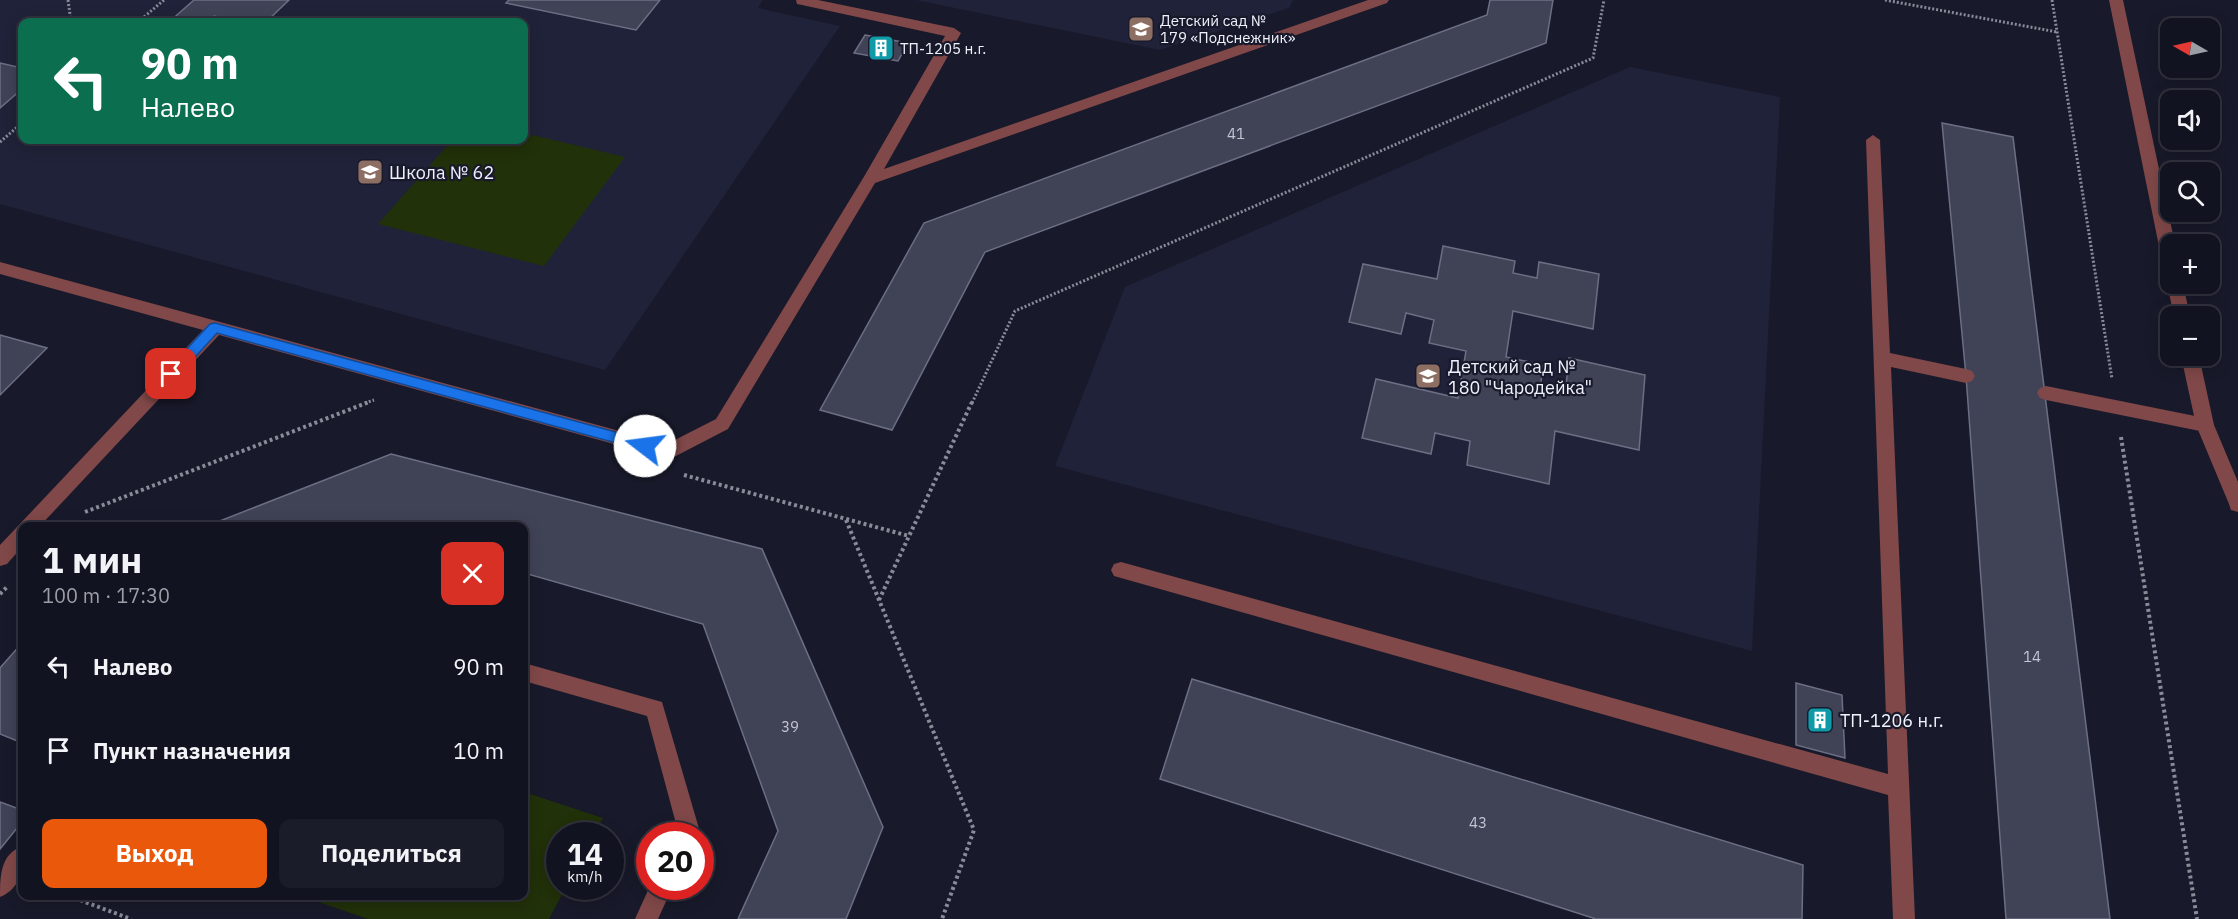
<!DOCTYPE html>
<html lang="ru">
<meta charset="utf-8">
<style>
:root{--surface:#121320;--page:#1b1c29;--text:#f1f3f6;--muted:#9c9ea5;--line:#31323e;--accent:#ea580c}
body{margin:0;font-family:"IBM Plex Sans",sans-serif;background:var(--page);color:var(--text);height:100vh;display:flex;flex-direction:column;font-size:22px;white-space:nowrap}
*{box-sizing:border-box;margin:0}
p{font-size:20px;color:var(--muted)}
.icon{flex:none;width:33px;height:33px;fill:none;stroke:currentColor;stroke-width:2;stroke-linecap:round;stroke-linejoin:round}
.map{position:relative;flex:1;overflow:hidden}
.panel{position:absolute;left:18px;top:522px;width:510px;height:378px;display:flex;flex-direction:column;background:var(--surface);border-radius:12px;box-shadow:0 3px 15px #0003,0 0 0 2px var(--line)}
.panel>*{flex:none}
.banner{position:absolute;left:18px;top:18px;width:510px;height:126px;border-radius:12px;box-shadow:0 3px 15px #0003,0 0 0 2px var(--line);background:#0b6e4f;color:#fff;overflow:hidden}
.needle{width:39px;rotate:279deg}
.controls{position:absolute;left:2160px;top:18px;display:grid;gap:12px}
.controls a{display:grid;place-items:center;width:60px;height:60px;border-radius:12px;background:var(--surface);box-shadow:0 3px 15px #0003,0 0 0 2px var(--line);font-size:30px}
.speed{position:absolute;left:546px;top:822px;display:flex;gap:12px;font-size:30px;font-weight:700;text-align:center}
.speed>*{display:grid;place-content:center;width:78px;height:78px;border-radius:50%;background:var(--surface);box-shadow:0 3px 15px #0003,0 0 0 2px var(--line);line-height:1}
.speed small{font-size:15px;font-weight:400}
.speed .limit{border:9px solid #d22;background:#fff;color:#111}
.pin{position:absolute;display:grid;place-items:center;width:51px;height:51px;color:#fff;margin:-26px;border-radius:12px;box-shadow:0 3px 9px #0006}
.me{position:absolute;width:66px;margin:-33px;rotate:285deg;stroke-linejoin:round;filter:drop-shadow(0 0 4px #0008)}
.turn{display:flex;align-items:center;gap:21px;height:126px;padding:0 24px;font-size:27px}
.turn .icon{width:78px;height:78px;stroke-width:2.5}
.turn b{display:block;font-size:42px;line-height:51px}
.round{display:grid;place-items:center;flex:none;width:63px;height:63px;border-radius:12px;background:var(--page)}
.headline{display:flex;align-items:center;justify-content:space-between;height:102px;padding:0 24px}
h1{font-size:36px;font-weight:700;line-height:45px}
.action{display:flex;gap:12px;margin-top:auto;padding:12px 24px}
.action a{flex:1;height:69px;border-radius:12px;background:var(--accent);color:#fff;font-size:24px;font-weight:700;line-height:69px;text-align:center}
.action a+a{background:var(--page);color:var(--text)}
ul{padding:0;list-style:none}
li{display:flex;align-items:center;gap:18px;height:84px;padding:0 24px}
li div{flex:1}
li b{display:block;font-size:22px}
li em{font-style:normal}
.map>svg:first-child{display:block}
</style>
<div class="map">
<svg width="2238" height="919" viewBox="0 0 2238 919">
<rect width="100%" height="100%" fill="#18192a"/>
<!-- built -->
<g fill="#202239" fill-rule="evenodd">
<path d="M0,0H763L758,8L840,26L605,370L0,204ZM22,22H524V140H22Z"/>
<polygon points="916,0 1293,0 1289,8 1160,50"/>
<polygon points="1630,67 1780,97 1752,651 1055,466 1125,287"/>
</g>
<!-- green -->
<g fill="#213109">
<polygon points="524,133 625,157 544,266 378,224 452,140 524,140"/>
<polygon points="524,792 603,818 593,835 560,836 560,886 566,887 549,919 368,919 301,896 524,896"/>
</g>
<!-- building -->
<g fill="#404256" stroke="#6c6f84" stroke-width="1.5">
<polygon points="194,0 289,0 266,22 228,22 231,20 214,16 207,22 169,22"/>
<polygon points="509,0 660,0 636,30 506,3"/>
<polygon points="1490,0 1553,0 1546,43 985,252 892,430 820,410 924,223 1487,15"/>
<polygon points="865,35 908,43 898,61 854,53"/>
<polygon points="0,63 22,68 22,89 0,108"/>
<polygon points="1942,123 2013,137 2110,919 2006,919 1966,376"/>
<polygon points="1443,246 1515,261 1513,273 1537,278 1539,262 1599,274 1593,329 1513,311 1506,357 1543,365 1540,390 1565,395 1569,358 1645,375 1639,450 1555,431 1549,484 1467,465 1470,441 1435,433 1431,454 1362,438 1376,379 1458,398 1466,351 1429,343 1434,320 1406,313 1401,334 1349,322 1363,264 1437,279"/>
<polygon points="0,335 47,348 0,395"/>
<polygon points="391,454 762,549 883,827 846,919 738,919 778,831 703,624 524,573 524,526 207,526"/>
<polygon points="22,643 22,743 0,734 0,668"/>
<polygon points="1192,679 1803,865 1802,919 1596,919 1160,779"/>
<polygon points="1796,683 1842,695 1845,758 1796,745"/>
<polygon points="0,802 22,810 22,822 0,849"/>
</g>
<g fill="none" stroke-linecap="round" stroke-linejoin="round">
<!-- path-far1 -->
<g stroke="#898b99" stroke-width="3" stroke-dasharray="2 2" stroke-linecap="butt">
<polyline points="68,0 71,22"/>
<polyline points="1885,0 2057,32"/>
<polyline points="2052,0 2112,379"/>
<polyline points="138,22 164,0"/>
<polyline points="0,142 22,123"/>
<polyline points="365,403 374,400"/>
<polyline points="972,403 1015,311 1593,58 1604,0"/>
</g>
<!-- path -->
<g stroke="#898b99" stroke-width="4" stroke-dasharray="3 3" stroke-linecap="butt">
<polyline points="2121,437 2197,919"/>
<polyline points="684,475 909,536"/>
<polyline points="85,512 369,402"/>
<polyline points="846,520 974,830 942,919"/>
<polyline points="0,594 8,586"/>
<polyline points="879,600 972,402"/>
<polyline points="69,896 131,919"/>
</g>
<!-- lane -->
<g fill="#804848" fill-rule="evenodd">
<polygon points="796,0 818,0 954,28 961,33 884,169 1368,0 1389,0 1387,3 875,183 728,429 674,457 668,459 219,335 40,526 22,526 22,547 7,564 0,566 0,545 203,330 0,274 0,262 667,444 716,419 865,175 945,36 802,5 797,4"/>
<polygon points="1873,135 1880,140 1890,353 1966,369 1972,371 1975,376 1972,381 1966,383 1891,367 1915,919 1893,919 1888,795 1114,576 1111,570 1114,564 1121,562 1888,774 1866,140"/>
<polygon points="2046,386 2205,418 2211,420 2214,425 2211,430 2205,432 2046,400 2040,398 2037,393 2040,388"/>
<polygon points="524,663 662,702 700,832 698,836 676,836 678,831 647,716 524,681"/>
<path d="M22,846C24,866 22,888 0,897C0,876 0,855 22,846Z"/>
<polygon points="650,886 673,886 658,919 635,919"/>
</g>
<!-- street -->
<g fill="#804848" fill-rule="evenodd">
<polygon points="2109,0 2123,0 2175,244 2170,244 2170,267 2162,261"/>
<polygon points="2170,279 2170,284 2183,284 2190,316 2174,316 2167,284"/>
<polygon points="2181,356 2199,356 2214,425 2238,482 2238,512 2231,510 2229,504 2196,425"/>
</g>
</g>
<!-- route -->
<polygon fill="#1a73e8" stroke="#114b97" stroke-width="1.5" points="215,323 645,440 652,446 645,451 217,333 176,378 167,378 167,370 210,324"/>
<!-- icons -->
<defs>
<symbol id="school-square" viewBox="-11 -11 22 22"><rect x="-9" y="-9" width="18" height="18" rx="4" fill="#8d6e63" stroke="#18192a"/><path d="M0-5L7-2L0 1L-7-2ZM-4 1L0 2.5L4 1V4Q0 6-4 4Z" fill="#fff"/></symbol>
<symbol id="building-square" viewBox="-11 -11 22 22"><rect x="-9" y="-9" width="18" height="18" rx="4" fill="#0f9aa8" stroke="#18192a"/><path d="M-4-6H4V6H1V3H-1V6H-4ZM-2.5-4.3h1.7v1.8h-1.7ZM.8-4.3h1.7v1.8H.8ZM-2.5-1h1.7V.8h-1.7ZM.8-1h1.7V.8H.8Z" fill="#fff"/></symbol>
</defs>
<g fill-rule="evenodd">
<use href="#school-square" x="1126" y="14" width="30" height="30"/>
<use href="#building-square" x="866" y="33" width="30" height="30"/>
<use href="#school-square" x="355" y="157" width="30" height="30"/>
<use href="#school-square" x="1413" y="361" width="30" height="30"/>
<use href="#building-square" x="1805" y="705" width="30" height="30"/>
</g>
<g text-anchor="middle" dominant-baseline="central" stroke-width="4.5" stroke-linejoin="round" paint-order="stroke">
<!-- far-poi labels -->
<g font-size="15" fill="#eff1fd" stroke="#18192a" text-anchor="start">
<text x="1160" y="20">Детский сад №<tspan x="1160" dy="17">179 «Подснежник»</tspan></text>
<text x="900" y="48">ТП-1205 н.г.</text>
</g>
<!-- number labels -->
<g font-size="15" fill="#c3c5d3">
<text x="1236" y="133">41</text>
<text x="2032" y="656">14</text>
<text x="790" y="726">39</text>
<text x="1478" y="822">43</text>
</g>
<!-- poi labels -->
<g font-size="18" fill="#eff1fd" stroke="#18192a" text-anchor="start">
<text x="389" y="172">Школа № 62</text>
<text x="1448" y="366">Детский сад №<tspan x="1448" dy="21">180 "Чародейка"</tspan></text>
<text x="1840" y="720">ТП-1206 н.г.</text>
</g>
</g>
</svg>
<div class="controls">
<a><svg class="needle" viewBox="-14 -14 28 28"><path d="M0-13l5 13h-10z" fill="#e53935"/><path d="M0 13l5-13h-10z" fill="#9c9ea5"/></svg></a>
<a><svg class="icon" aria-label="sound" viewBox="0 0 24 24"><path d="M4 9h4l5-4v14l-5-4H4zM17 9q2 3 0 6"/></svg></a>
<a><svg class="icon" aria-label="search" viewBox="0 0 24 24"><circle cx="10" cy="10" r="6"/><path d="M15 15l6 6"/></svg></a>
<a>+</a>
<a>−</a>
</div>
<div class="speed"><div>14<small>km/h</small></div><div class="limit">20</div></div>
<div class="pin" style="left:171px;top:374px;background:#d93025"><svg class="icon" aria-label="arrive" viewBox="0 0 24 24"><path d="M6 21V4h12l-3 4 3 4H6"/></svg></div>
<svg class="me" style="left:645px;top:446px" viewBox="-20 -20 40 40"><circle r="19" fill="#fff"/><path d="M0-13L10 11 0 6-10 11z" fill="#1a73e8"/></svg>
<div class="banner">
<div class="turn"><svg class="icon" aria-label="left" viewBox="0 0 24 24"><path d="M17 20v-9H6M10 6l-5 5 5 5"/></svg><div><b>90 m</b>Налево</div></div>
</div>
<section class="panel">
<div class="headline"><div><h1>1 мин</h1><p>100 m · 17:30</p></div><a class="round" style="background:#d93025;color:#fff"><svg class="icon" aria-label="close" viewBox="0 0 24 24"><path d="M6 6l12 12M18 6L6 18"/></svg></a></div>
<ul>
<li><svg class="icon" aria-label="left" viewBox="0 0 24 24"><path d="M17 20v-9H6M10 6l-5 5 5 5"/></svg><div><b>Налево</b></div><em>90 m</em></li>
<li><svg class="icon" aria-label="arrive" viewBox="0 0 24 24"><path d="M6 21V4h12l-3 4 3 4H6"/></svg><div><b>Пункт назначения</b></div><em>10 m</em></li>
</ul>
<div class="action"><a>Выход</a><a>Поделиться</a></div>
</section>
</div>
